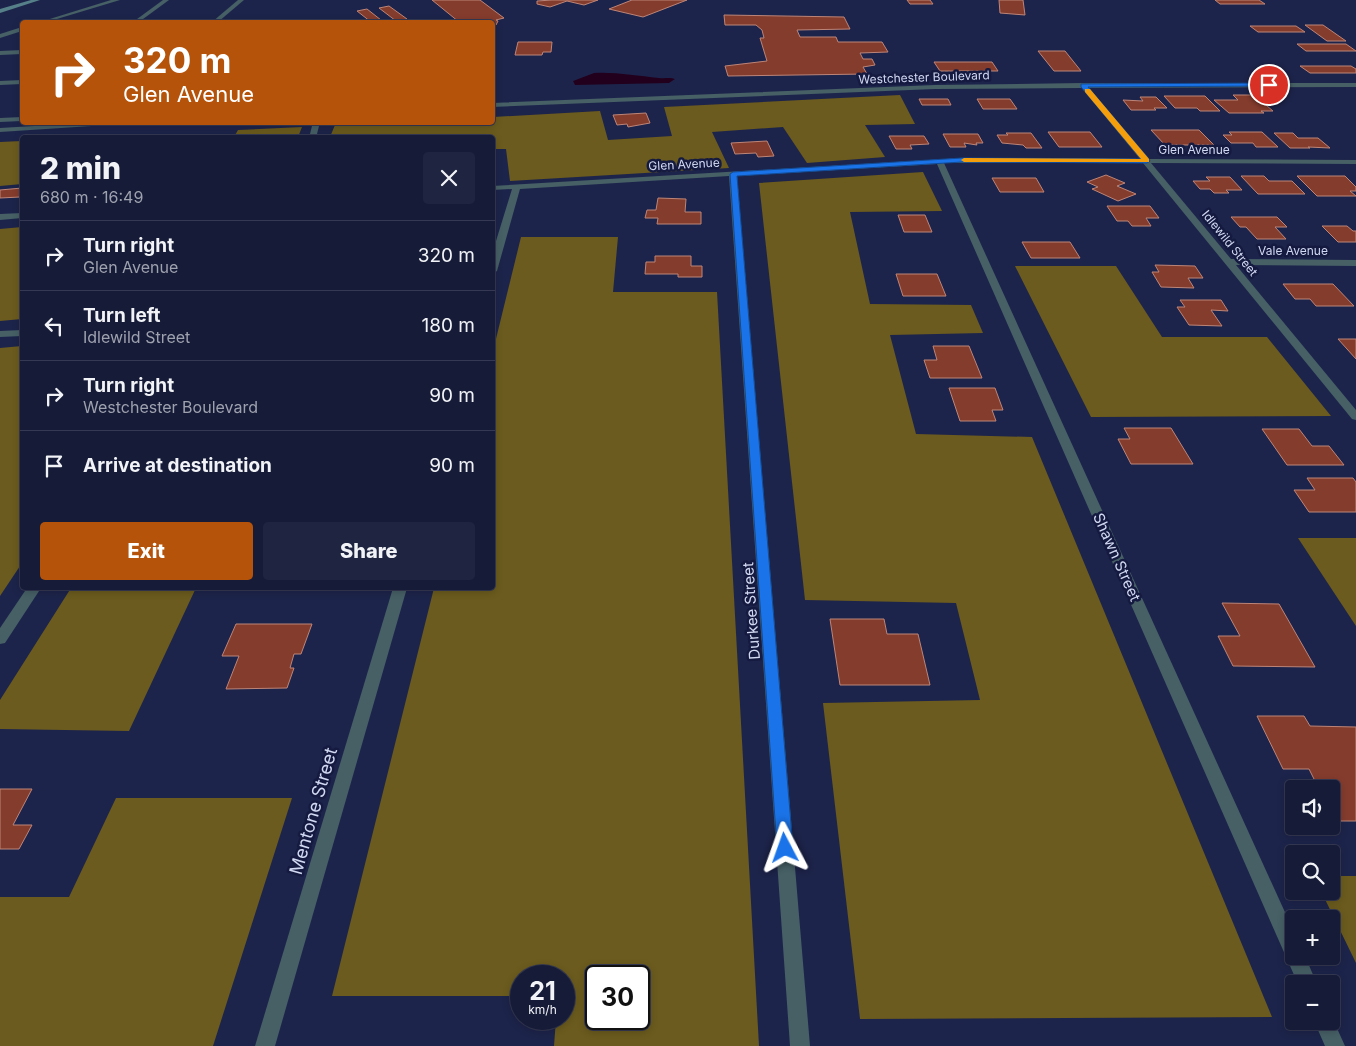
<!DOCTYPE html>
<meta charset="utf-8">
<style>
:root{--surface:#161b38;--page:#1f2440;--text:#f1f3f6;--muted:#9ea1ae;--line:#353953;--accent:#b45309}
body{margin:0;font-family:Inter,sans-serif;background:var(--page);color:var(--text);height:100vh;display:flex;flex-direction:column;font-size:19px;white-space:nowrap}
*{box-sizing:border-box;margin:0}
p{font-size:16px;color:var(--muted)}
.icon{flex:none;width:28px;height:28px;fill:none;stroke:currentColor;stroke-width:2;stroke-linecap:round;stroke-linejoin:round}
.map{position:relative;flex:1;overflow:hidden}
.drawer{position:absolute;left:20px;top:135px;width:475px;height:455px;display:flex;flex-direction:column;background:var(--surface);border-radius:5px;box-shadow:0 2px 8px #0003,0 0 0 1px var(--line)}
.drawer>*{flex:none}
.guide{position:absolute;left:20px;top:20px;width:475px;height:105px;border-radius:5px;box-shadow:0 2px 8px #0003,0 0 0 1px var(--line);background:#b45309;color:#fff;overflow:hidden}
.fabs{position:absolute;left:1285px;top:780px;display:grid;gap:10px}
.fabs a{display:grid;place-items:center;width:55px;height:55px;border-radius:5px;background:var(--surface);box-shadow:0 2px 8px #0003,0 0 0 1px var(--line);font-size:25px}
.speed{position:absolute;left:510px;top:965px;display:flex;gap:10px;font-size:25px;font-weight:700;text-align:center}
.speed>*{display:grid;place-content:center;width:65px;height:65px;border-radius:50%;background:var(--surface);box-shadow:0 2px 8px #0003,0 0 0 1px var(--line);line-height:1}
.speed small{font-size:12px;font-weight:400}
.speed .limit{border:2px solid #111;border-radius:8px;background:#fff;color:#111}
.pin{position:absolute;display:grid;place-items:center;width:42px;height:42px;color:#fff;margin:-21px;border:2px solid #fff;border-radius:50%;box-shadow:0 1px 5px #0007}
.me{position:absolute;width:55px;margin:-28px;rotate:356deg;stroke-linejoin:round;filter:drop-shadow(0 0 4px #0008)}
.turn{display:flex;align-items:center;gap:18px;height:105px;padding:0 20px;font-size:22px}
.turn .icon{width:65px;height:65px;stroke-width:2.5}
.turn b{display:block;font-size:35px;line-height:42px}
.round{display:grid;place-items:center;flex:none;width:52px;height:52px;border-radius:5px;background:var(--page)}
.summary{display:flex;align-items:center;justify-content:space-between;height:85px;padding:0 20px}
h1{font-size:30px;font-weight:800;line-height:38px}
.button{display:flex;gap:10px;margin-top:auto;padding:10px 20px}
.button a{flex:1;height:58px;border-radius:5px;background:var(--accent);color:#fff;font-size:20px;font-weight:800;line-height:58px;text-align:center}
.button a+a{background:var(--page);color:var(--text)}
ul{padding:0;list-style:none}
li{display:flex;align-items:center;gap:15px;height:70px;padding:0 20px;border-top:1px solid var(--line)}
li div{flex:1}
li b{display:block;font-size:19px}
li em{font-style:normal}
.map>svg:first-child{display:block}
</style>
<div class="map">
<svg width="1356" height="1046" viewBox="0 0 1356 1046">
<rect width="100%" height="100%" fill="#1d244b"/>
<!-- forest -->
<g fill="#6b5b1e" fill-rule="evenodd">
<polygon points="900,95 915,124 865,125 885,157 807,163 783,127 712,132 729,168 510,181 506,149 493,149 492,138 330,137 335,125 388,122 492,122 493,117 600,111 608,140 672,136 664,107"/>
<polygon points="302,127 298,137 234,137 238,130"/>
<polygon points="22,141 22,184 0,186 0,142"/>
<polygon points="923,172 942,211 850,212 870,304 971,305 983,333 890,335 916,434 1032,437 1272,1017 860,1019 823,703 980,700 956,603 805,600 759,183"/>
<polygon points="22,227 22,319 0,321 0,229"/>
<path d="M521,237H618L613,292H717L759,1046H554L556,1019H564V976H521V996H332L434,588H492L493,351ZM639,976V1019H596V976Z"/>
<polygon points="1015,266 1116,266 1162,337 1267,337 1331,416 1091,417"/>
<polygon points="22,346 22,563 0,596 0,348"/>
<polygon points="1298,538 1356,538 1356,626"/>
<polygon points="71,588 371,588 195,590 129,731 0,729 0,700"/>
<polygon points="116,798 292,798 213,1046 0,1046 0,897 69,897"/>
<polygon points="1331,876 1356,876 1356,963 1321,891 1331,891"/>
</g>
<!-- water -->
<path fill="#22001d" d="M594,73C617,72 637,76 659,78C665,79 670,77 675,79L669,83L575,85L573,81Z"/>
<!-- building -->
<g fill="#843c2d" stroke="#bd8578">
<polygon points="432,0 480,0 504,18 496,20 498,21 496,25 492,26 492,22 459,22"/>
<polygon points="552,0 598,0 584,5 567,1 550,7 537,4 537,1"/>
<polygon points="632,0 687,0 643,17 609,9"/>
<polygon points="907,0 930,0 933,4 910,4"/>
<polygon points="999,0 1023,0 1025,15 1000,13"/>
<polygon points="1215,0 1259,0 1265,4 1220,4"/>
<polygon points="389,6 407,19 396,21 379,8"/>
<polygon points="367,9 381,20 371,22 357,11"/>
<polygon points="724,15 844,17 850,29 797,30 800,37 836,37 838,42 882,42 888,52 860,53 863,59 872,59 875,65 863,67 867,74 728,76 725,66 767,61 760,38 764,38 762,30 756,25 725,25"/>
<polygon points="1305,25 1323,25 1346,41 1327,41"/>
<polygon points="1250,26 1296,26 1305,32 1258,32"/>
<polygon points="518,42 552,42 551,52 543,52 542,55 515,55"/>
<polygon points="1297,44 1346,44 1356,51 1306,51"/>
<polygon points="1038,51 1065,51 1081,71 1054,71"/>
<polygon points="934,62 992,62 998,71 940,71"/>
<polygon points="1300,66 1351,66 1356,69 1356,73 1310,73"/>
<polygon points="1233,95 1254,95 1273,111 1261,111 1264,113 1229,113 1214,100 1238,100"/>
<polygon points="1164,96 1205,96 1220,111 1200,111 1197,108 1175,108"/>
<polygon points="1140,97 1156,97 1167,108 1154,108 1156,110 1131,110 1123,100 1143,101"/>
<polygon points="919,99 948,99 951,105 922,105"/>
<polygon points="977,99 1010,99 1017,109 983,109"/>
<polygon points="646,113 650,123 628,127 627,124 617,125 613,115"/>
<polygon points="1151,130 1199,130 1214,145 1165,145"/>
<polygon points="1048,132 1090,132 1102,147 1059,147"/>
<polygon points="1229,132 1262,132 1278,147 1256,147 1253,143 1231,143 1223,135 1232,135"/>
<polygon points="1006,133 1031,133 1042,148 1026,148 1023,145 1002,143 997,135 1008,135"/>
<polygon points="1274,133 1293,133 1298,138 1318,138 1330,148 1308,147 1310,148 1290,148"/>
<polygon points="943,134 978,134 983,143 976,143 977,145 964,143 966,147 950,147"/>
<polygon points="889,136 924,136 929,144 910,145 912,149 896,149"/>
<polygon points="767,141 774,156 758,157 756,153 735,154 731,143"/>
<polygon points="1106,175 1125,183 1117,186 1136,194 1118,201 1092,189 1098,187 1087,182"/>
<polygon points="1241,176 1264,176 1269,181 1292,181 1305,194 1258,194"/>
<polygon points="1297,176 1345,176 1356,187 1356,191 1350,191 1356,196 1317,196"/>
<polygon points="1206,177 1230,177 1242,190 1226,190 1229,193 1214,193 1210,189 1200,189 1193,181 1210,181"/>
<polygon points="992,178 1036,178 1044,192 1000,192"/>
<polygon points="22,188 22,194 20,197 0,198 0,190"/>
<polygon points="658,198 686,199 685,212 701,212 701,224 657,224 658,218 645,218 647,210 656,210"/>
<polygon points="1107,206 1150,206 1159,218 1146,218 1151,226 1132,226 1128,221 1117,221"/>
<polygon points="898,215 925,215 932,232 904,232"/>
<polygon points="1231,217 1277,217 1287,227 1275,227 1286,239 1257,239 1246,227 1240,227"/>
<polygon points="1322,226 1347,226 1353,231 1356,231 1356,242 1338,242"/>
<polygon points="1022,242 1070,242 1080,258 1031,258"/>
<polygon points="655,256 691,256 691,266 702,266 702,277 678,277 678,274 645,274 646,262 655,262"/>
<polygon points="1155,265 1195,266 1203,278 1188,278 1194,288 1161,287 1152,272 1159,272"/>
<polygon points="896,274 937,274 946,296 903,296"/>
<polygon points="1283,284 1333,284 1354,306 1316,306 1310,299 1295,299"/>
<polygon points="1180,300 1221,300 1228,311 1211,310 1222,326 1189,325 1177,307 1185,307"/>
<polygon points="1338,339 1356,339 1356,359"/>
<polygon points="933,346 969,346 982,378 930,378 924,360 937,360"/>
<polygon points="949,388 995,388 1003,410 992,410 996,421 960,421"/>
<polygon points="1124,428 1171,428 1193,464 1131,464 1118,439 1130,439"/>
<polygon points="1262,429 1299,429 1312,446 1329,446 1344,465 1287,465"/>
<polygon points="1307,478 1353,478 1356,482 1356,512 1309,512 1294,490 1315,490"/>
<polygon points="1222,603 1279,604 1315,667 1233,666 1218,636 1240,636"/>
<polygon points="830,619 884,619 887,634 918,634 930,685 840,685"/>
<polygon points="236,624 312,624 301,654 294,654 290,668 294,668 287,688 226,689 239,656 222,656"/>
<polygon points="1257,716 1304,716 1310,726 1356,727 1356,821 1336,821 1331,813 1331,789 1319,789 1309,769 1283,769"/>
<polygon points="0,789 32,789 13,825 32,825 19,849 0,849"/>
</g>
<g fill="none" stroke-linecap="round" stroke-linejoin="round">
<!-- street -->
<g fill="#466066" fill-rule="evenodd">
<polygon points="111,0 120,0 47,22 40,22"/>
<polygon points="163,0 169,0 139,22 133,22"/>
<polygon points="238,0 244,0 218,22 212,22"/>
<polygon points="22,27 22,31 0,38 0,34"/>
<polygon points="22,50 22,54 0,55 0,51"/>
<polygon points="22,80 22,84 0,85 0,81"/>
<polygon points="1083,83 1356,83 1356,87 1089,88 1148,159 1356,160 1356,164 1151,163 1231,259 1356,260 1356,266 1236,265 1356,410 1356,420 1352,419 1143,163 944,163 1294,932 1294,956 1305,956 1317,984 1298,984 937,164 737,176 810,1046 790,1046 729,176 520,189 497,271 492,274 492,254 512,189 492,190 492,186 962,158 1140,159 1082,88 935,89 492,107 492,103 935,85"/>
<polygon points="22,117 22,121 0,122 0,118"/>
<polygon points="101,122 153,122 0,132 0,128"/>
<polygon points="313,122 320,122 316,138 309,138"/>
<polygon points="22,213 22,218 0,220 0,214"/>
<polygon points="22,330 22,336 0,337 0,331"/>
<polygon points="27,588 41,588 5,643 0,644 0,628"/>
<polygon points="393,588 407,588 275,1046 255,1046"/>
<polygon points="1331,1015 1345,1046 1325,1046 1314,1021 1331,1021"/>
</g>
<!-- secondary -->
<polygon fill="#568089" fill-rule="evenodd" points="31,0 40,0 0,13 0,9"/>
</g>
<!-- route -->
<polygon fill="#1a73e8" stroke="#114b97" points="1269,83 1271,86 1088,87 1149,159 1150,161 1147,163 962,162 737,176 793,848 790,853 785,855 780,853 777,848 730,174 733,172 962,158 1141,159 1081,87 1081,84"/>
<!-- slow -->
<polygon fill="#f59e0b" points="1085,89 1090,89 1149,159 1149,162 964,162 961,160 964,158 1141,159 1085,92"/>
<g text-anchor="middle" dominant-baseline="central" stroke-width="5" stroke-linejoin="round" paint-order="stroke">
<!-- far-street labels -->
<g font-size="12" fill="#d1d8f1" stroke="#151a40">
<text transform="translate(924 77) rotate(-2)">Westchester Boulevard</text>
<text x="1194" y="149">Glen Avenue</text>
<text transform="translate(684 164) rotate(-3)">Glen Avenue</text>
<text transform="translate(1230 243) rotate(51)">Idlewild Street</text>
<text x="1293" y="250">Vale Avenue</text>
</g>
<!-- street labels -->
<g font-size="15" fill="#d1d8f1" stroke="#151a40">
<text transform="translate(1117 557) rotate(66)">Shawn Street</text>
<text transform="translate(751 611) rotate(-94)">Durkee Street</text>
</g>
<!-- near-street labels -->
<g font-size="18" fill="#d1d8f1" stroke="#151a40">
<text transform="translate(313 811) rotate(-74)">Mentone Street</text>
</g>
</g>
</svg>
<div class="fabs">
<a><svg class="icon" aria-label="sound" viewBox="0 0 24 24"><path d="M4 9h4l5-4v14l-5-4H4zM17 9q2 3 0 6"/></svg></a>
<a><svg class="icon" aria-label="search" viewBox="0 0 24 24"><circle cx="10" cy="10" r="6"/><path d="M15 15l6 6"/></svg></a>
<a>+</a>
<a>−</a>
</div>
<div class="speed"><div>21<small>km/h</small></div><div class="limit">30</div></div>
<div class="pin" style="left:1269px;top:85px;background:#d93025"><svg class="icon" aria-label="arrive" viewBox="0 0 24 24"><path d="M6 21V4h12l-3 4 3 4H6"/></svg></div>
<svg class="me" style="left:785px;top:848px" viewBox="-20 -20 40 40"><path d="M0-17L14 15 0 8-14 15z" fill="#1a73e8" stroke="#fff" stroke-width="4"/></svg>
<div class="guide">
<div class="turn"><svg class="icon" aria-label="right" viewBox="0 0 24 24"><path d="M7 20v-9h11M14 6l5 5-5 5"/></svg><div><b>320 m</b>Glen Avenue</div></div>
</div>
<section class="drawer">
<div class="summary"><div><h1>2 min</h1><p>680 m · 16:49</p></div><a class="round"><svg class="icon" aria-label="close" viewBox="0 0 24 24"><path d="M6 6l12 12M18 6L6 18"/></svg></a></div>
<ul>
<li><svg class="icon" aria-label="right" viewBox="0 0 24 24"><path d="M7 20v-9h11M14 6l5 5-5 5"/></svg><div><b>Turn right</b><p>Glen Avenue</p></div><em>320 m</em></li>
<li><svg class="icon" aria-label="left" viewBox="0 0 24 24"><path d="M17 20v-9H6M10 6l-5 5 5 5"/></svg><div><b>Turn left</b><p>Idlewild Street</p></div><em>180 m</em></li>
<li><svg class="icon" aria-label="right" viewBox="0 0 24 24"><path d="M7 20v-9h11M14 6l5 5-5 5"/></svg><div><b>Turn right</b><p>Westchester Boulevard</p></div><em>90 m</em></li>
<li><svg class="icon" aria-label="arrive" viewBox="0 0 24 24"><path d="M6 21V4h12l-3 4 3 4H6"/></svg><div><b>Arrive at destination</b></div><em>90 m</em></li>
</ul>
<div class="button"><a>Exit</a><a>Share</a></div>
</section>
</div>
